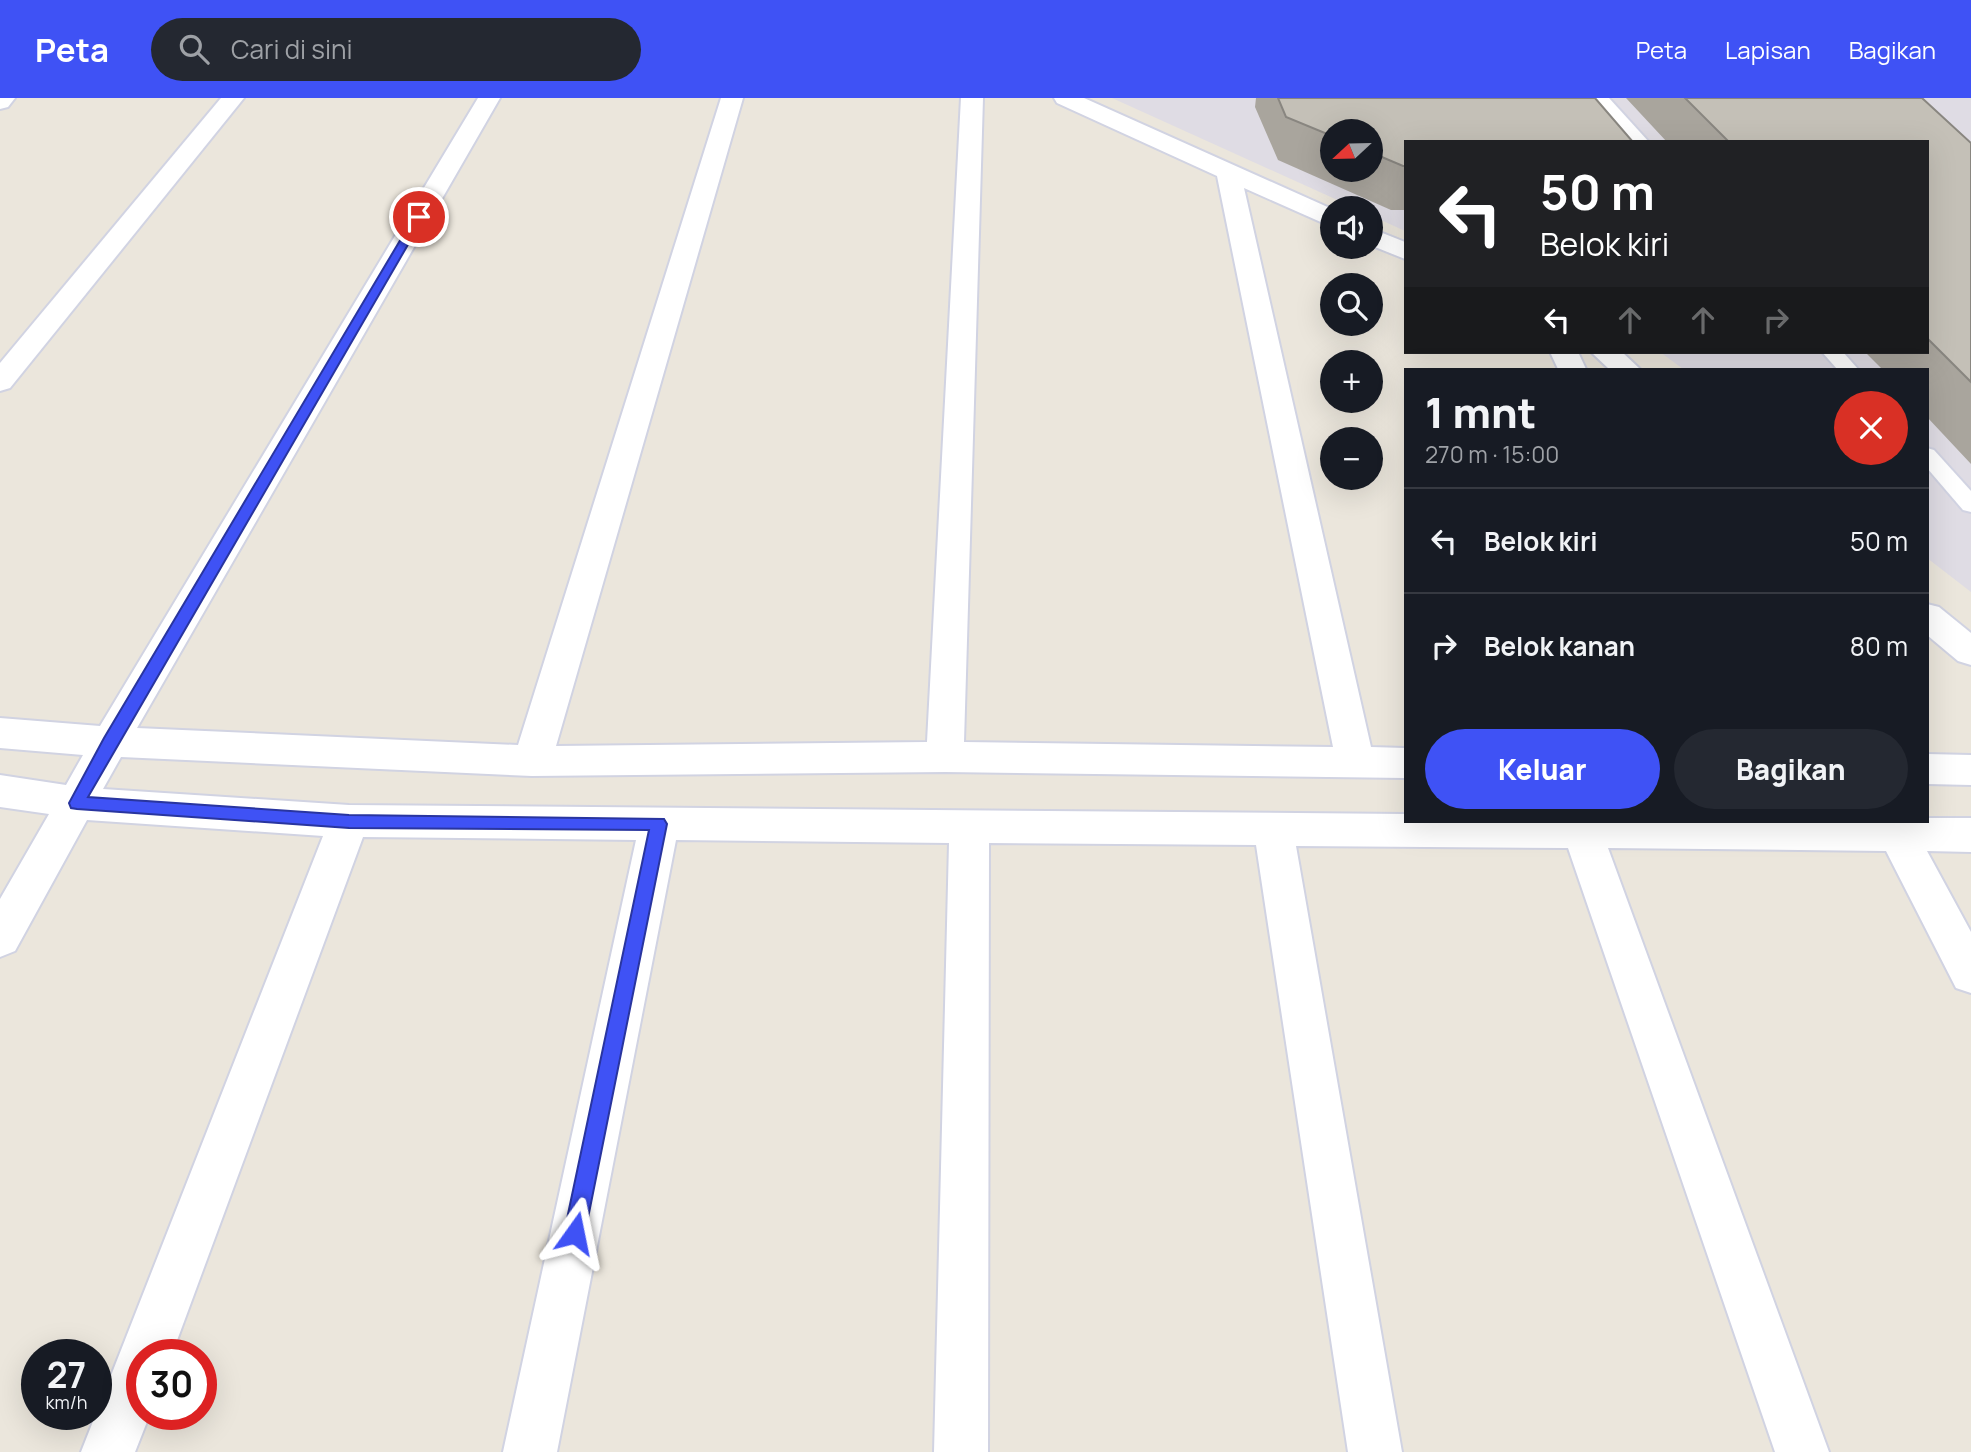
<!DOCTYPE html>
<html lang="id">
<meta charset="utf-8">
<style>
:root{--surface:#171b24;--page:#242831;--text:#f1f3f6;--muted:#9ea1a6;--line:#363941;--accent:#3f52f5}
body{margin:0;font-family:Manrope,sans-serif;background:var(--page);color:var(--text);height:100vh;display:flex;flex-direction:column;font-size:26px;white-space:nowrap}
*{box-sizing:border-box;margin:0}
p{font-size:23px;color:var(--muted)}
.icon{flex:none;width:38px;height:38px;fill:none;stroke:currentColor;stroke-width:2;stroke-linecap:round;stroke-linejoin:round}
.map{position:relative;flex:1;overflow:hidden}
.sheet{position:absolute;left:1404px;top:270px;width:525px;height:455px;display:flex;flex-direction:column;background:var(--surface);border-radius:0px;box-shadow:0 7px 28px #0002}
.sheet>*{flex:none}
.banner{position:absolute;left:1404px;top:42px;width:525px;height:214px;border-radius:0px;box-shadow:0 7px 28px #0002;background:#202124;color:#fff;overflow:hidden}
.needle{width:46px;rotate:248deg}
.tools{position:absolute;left:1320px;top:21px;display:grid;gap:14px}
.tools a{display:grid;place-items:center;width:63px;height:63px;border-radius:50%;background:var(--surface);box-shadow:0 7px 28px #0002;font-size:35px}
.speed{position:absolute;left:21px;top:1241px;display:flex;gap:14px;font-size:35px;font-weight:700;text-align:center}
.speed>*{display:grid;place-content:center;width:91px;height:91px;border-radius:50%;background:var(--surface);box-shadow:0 7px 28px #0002;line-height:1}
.speed small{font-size:18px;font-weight:400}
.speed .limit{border:10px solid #d22;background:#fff;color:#111}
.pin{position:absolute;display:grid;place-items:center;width:60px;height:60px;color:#fff;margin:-30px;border:4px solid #fff;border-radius:50%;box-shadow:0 2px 7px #0007}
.me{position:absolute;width:77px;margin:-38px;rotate:12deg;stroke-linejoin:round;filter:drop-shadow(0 0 5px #0008)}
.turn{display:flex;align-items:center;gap:24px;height:147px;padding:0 21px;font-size:32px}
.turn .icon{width:91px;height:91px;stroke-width:2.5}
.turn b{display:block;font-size:49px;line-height:60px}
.lanes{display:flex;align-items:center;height:66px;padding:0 21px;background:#0003;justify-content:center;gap:35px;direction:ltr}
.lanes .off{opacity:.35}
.round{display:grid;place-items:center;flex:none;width:74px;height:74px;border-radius:37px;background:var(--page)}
.overview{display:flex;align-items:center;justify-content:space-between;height:119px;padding:0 21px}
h1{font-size:42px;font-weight:800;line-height:52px}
.cta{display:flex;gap:14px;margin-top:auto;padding:14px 21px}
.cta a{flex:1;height:80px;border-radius:42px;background:var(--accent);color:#fff;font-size:28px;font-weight:800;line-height:80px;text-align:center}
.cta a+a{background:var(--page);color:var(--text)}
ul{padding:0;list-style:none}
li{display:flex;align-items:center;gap:21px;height:105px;padding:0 21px;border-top:2px solid var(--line)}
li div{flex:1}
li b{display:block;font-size:26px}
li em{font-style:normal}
header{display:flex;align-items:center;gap:42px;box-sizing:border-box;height:98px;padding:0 35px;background:var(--accent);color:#fff}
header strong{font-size:33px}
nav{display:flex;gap:38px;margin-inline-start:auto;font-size:24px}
.search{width:490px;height:63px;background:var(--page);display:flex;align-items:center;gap:18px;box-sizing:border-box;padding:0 24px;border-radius:38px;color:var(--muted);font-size:26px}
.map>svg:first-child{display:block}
</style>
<header>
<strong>Peta</strong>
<div class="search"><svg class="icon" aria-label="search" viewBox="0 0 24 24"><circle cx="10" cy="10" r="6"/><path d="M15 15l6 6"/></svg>Cari di sini</div>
<nav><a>Peta</a><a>Lapisan</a><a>Bagikan</a></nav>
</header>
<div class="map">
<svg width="1971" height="1354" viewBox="0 0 1971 1354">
<rect width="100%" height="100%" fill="#ebe6dc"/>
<!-- industrial -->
<path fill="#dfdce4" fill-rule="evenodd" d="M1112,0H1971V494L1927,460V271H1683L1660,254H1927V44H1405V133L1370,117V110H1355ZM1332,33H1370V72H1332Z"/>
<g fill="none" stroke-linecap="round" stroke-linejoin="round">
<defs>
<g id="lane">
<polygon points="1593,0 1609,0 1649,44 1632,44"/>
<polygon points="1822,254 1843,254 1858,271 1837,271"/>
<polygon points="1927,350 1934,352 1971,393 1971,414 1963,412 1927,370"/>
</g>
<g id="street">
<polygon points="0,0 15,0 8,9 0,11"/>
<polygon points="221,0 244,0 10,290 0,293 0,265"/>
<polygon points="478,0 500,0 137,630 518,647 721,0 743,0 556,648 927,644 961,0 983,0 964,644 1333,649 1217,78 1057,5 1054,0 1084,0 1332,111 1332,129 1244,90 1371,649 1405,650 1405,680 945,674 532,678 121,659 103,691 349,707 1405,716 1405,723 1927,723 1927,720 1971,720 1971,754 1927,753 1971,834 1971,895 1956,890 1886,753 1608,750 1829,1354 1775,1354 1568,750 1296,748 1402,1354 1348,1354 1256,747 989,745 988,1354 934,1354 949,745 676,742 557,1354 503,1354 636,742 363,739 172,1256 142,1256 142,1316 150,1316 135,1354 81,1354 323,738 87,722 15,853 0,859 0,801 49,716 0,709 0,677 66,687 83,657 0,650 0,620 100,628"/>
<polygon points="1370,130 1405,144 1405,161 1370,147"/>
<polygon points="1550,254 1578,254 1586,271 1558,271"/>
<polygon points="1591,254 1622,254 1640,271 1609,271"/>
<polygon points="1927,506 1939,509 1971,535 1971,567 1958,563 1927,537"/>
<polygon points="1927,656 1971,657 1971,687 1927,686"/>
</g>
</defs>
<!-- lane casing -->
<use href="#lane" stroke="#d1d3e2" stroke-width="4"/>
<!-- street casing -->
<use href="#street" stroke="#d1d3e2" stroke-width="4"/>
<!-- lane -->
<use href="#lane" fill="#fff" fill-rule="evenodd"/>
<!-- street -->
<use href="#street" fill="#fff" fill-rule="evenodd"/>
</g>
<!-- wall -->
<g fill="#a9a59d" fill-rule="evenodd">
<path d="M1256,0H1595L1405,44V112H1391L1278,62L1255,9ZM1332,33H1370V72H1332Z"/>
<polygon points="1626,0 1922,0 1971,45 1971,366 1927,319 1927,271 1882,271 1865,254 1927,254 1927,44 1667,44"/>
</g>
<!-- building -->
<g fill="#c4c0b7" stroke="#898680" stroke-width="2">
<polygon points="1278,0 1595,0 1633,44 1405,44 1405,68 1403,68 1370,54 1370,33 1332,33 1332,38 1286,19"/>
<polygon points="1685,0 1922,0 1971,45 1971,284 1927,240 1927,44 1729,44"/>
</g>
<!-- route -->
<polygon fill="#3f52f5" stroke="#29359f" stroke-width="2" points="419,116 424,119 88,699 349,717 664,721 667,726 585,1135 582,1143 575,1146 567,1143 564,1135 649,732 349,730 77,711 71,710 69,705 104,640 414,119"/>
</svg>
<div class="tools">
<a><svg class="needle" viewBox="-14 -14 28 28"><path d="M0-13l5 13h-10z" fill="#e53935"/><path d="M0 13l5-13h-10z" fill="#9ea1a6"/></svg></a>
<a><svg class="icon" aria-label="sound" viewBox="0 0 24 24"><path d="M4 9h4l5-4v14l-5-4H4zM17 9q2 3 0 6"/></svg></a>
<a><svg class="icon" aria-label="search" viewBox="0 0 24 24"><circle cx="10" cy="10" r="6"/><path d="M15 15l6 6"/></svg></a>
<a>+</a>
<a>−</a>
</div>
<div class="speed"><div>27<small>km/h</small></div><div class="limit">30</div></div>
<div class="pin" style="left:419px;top:119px;background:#d93025"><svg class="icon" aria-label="arrive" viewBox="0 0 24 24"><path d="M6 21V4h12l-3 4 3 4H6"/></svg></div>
<svg class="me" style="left:575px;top:1135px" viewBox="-20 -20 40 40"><path d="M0-17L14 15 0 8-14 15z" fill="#3f52f5" stroke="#fff" stroke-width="4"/></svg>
<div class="banner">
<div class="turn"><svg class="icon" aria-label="left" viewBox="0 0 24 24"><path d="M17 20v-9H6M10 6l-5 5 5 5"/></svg><div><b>50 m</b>Belok kiri</div></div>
<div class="lanes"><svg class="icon" aria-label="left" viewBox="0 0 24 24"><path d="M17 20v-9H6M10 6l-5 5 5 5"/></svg><svg class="icon off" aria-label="ahead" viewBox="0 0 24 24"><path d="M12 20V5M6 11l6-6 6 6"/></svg><svg class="icon off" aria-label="ahead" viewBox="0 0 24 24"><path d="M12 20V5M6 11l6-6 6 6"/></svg><svg class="icon off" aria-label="right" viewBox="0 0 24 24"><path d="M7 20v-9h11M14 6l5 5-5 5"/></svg></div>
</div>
<section class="sheet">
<div class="overview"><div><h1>1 mnt</h1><p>270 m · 15:00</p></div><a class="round" style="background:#d93025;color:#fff"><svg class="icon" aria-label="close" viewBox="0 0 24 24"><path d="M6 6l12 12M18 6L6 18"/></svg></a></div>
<ul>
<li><svg class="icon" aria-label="left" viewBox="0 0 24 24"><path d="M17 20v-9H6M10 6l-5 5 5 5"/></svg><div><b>Belok kiri</b></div><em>50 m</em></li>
<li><svg class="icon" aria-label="right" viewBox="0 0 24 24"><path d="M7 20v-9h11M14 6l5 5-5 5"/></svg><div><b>Belok kanan</b></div><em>80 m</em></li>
</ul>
<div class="cta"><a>Keluar</a><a>Bagikan</a></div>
</section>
</div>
